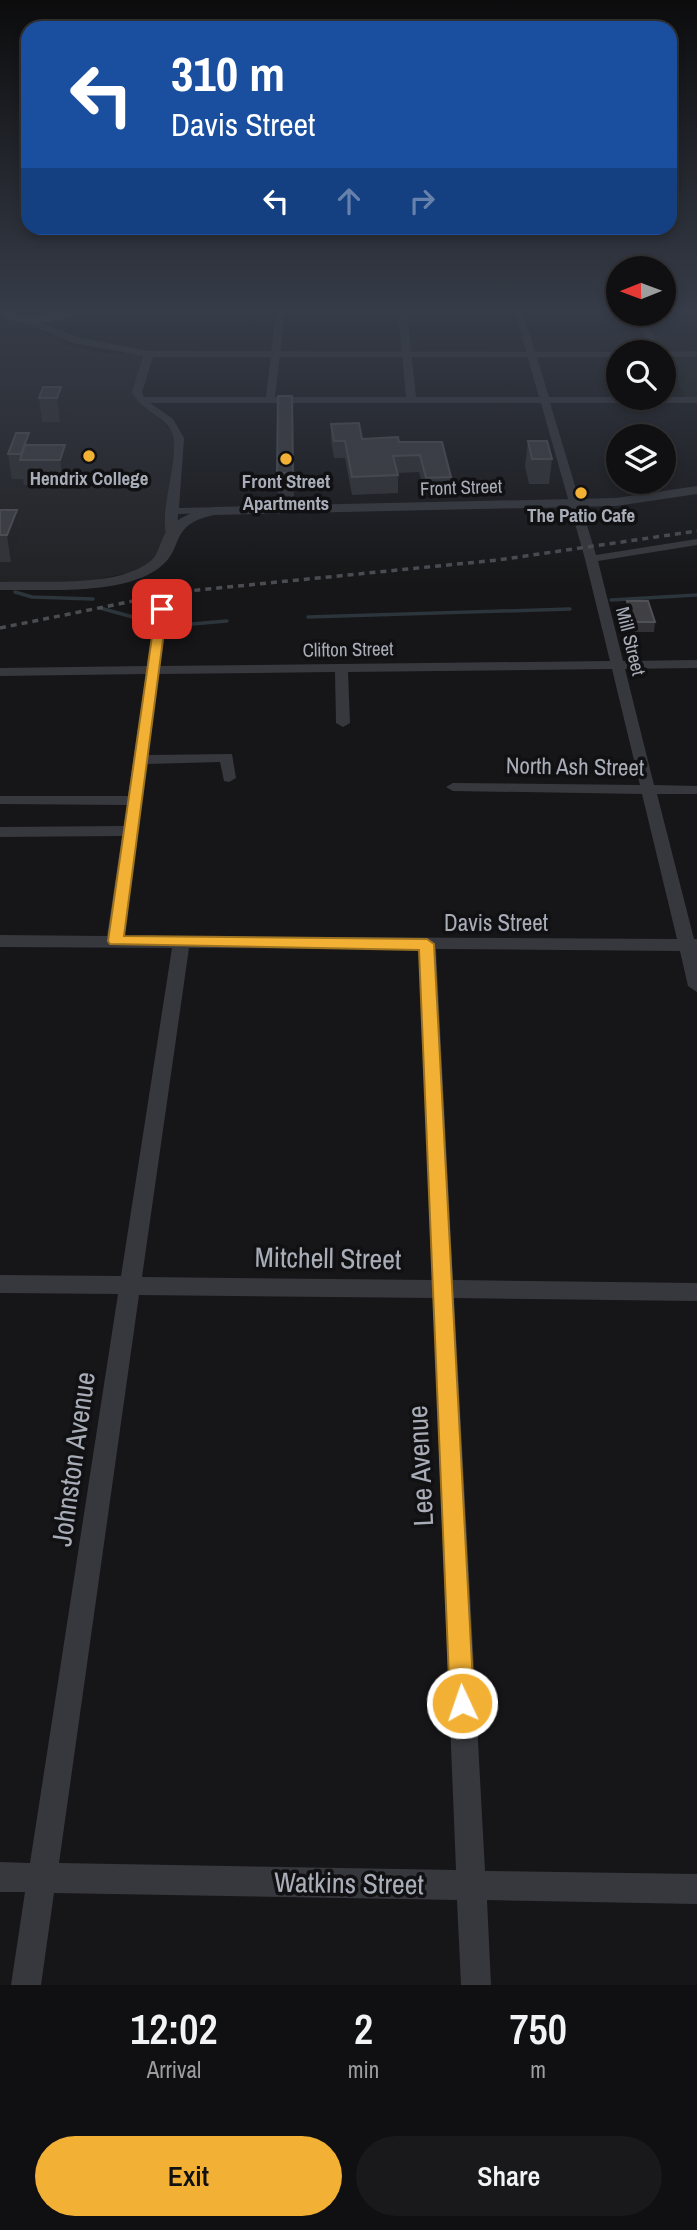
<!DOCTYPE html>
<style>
:root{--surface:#101012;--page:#19191b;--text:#f1f3f6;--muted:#9c9d9f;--line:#303032;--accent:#f2b134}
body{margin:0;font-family:"Archivo Narrow",sans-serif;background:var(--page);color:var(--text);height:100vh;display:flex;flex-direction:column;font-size:26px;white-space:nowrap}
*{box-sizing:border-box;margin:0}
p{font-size:23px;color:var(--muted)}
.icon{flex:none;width:38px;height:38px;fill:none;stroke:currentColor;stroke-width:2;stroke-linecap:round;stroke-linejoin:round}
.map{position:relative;height:1985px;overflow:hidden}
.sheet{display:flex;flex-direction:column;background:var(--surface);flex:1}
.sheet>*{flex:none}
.banner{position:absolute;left:21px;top:21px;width:656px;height:214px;border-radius:21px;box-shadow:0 4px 10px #0003,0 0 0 2px var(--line);background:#1a4fa0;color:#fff;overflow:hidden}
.needle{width:46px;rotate:269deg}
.fabs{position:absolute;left:606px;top:256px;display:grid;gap:14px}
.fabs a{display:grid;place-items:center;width:70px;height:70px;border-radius:50%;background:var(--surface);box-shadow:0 4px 10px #0003,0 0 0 2px var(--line);font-size:35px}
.pin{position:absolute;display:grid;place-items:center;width:60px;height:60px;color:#fff;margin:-30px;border-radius:14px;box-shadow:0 4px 10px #0006}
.me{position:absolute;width:77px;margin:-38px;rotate:357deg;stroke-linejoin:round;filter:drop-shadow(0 0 5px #0008)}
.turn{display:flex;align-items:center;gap:24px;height:147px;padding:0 35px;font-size:32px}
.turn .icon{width:91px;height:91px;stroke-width:2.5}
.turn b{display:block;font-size:49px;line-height:60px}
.lanes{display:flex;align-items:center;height:66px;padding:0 35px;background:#0003;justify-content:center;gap:35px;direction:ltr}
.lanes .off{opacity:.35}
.eta{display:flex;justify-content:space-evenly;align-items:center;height:119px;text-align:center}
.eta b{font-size:42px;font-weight:600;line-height:49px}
.primary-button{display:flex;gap:14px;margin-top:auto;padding:14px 35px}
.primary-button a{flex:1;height:80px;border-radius:42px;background:var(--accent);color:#111;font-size:28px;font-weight:600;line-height:80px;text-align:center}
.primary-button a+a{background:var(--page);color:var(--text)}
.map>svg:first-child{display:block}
</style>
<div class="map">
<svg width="697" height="1985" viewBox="0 0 697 1985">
<rect width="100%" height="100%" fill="#161618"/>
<!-- built -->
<polygon fill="#222225" points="0,322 24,322 66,345 105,353 149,354 140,400 179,438 169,549 147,569 86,582 0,585"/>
<!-- green -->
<polygon fill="#1c231d" points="668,359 697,359 697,398 686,398"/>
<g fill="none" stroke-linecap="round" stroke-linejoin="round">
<!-- stream -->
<g stroke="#2c353c" stroke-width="3.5">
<polyline points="15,592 32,597 93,599"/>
<polyline points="611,600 697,595"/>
<polyline points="100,608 151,622"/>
<polyline points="308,617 570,609"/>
<polyline points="168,626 227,621"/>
</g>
<!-- minor -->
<g fill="#37383d" fill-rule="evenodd">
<path d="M174,308H618V313L523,312L549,397H697V403H550L596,555L697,539V545L598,561L623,661L697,660V668L625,669L654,785L697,786V794H657L694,939H697V992L688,986L680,951L436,949L453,1280L697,1283V1301L454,1298L485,1871L697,1874V1904L487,1900L491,1985H461L457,1900L54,1893L41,1985H11L25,1892H0V1862L30,1863L118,1294L0,1293V1275L121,1276L172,948L0,947V935L107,936L122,836L0,837V827L124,826L127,805L0,804V796H128L146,674L0,676V668L147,666L156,609L162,605L168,609L160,666L610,661L585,559L541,403H150L173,419L184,438L179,508L225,507L231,510L225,513L178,514L177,536L167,538C159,512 176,470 174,440C172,417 140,412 132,392L144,354L149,351L154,354L142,392L144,397H266L276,311H178ZM285,311L398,312L406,397H275ZM407,312H515L539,397H416ZM612,669L640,785L453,783L446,787L453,791L642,794L677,939L124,936L147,764L220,762L224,781L229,782L236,778L232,754L148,755L159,674L335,672L336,723L343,727L350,723L348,672ZM189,948L419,949L432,1280L142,1277ZM139,1295L433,1298L456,1870L59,1863Z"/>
<rect x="663" y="308" width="34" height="4"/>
<polygon points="633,313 641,313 662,352 653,352"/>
</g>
<!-- tertiary -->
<g fill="#37383d" fill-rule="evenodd">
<polygon points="27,317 80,338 149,351 622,352 618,352 618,357 149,357 73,343 23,322 23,318"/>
<polygon points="697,351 697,357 663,357 663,352 659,352"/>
<path d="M697,486V494L616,506L214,515C167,525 186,548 159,568C121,596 45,589 0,590V582C42,580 113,588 148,563C157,557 158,549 162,540C171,518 192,512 214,507L616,498Z"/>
</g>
<!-- primary -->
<path fill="#53555c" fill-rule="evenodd" d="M3,308H15V314C40,320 62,307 86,308C66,324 29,326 4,319Z"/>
<!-- rail -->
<polyline stroke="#4a4c52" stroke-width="3.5" stroke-dasharray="6 5" stroke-linecap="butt" points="0,628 178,592 498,560 697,531"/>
</g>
<!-- wall -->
<g fill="#323236">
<polygon points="61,387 65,410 60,422 42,422 39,398"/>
<polygon points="292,396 294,498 278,498 277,473"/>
<polygon points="331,424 362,439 399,442 442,442 451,477 450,495 425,496 419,472 398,473 398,493 352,495 345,458 334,458 331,441"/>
<polygon points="528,441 552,459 549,484 529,484 525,466"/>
<polygon points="31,445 65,445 68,470 64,485 24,485 23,479 12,479 8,454"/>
<polygon points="0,510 17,510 21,535 11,562 0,562"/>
<polygon points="627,601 655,622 654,632 632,632 625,611"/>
</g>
<!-- shaded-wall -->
<g fill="#212124">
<polygon points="61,387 65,410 60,422 57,398"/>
<polygon points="29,433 33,457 21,454"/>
<polygon points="65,445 68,470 64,485 60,460"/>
<polygon points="17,510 21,535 11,562 7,535"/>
</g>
<!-- building -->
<g fill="#3f3f44" stroke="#4f5156" stroke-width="2">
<polygon points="43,387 61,387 57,398 39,398"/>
<polygon points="278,396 292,396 293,473 277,473"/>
<polygon points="359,423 362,439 398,437 399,442 442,442 451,477 426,478 420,455 393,456 398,475 352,477 345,441 334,441 331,424"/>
<polygon points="16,433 29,433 21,454 8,454"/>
<polygon points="528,441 547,441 552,459 532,459"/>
<polygon points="25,445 65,445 60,460 20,460"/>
<polygon points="0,510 17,510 7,535 0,535"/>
<polygon points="627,601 648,601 655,622 633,622"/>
</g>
<!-- sky -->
<linearGradient id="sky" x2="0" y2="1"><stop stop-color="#0c0c0d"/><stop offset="0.53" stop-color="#363c48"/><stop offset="1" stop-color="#363c48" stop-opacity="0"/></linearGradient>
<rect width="697" height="586" fill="url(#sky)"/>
<!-- route -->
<polygon fill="#f2b134" stroke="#9d7322" stroke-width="2" points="162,606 167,609 124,936 427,939 434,944 474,1703 470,1711 462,1715 453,1711 450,1703 419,950 110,944 108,941 156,609"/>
<!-- markers -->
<g fill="#f2b134" stroke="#111113" stroke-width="2.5">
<circle cx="89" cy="456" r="7"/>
<circle cx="286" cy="459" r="7"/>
<circle cx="581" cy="493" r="7"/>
</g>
<g text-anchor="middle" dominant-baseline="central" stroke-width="7" stroke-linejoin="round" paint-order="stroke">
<!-- far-poi labels -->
<g font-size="19" font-weight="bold" fill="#a8adb8" stroke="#111113">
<text x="89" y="478">Hendrix College</text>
<text x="286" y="481">Front Street<tspan x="286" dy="22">Apartments</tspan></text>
<text x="581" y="515">The Patio Cafe</text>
</g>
<!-- far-street labels -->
<g font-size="19" fill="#a8adb8" stroke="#111113">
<text transform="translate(461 487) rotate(-2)">Front Street</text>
<text transform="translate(631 641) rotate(76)">Mill Street</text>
<text transform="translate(348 649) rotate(-1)">Clifton Street</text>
</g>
<!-- street labels -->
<g font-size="23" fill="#a8adb8" stroke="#111113">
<text transform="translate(575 766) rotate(1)">North Ash Street</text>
<text x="496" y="922">Davis Street</text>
</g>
<!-- near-street labels -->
<g font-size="28" fill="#a8adb8" stroke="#111113">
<text transform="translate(328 1258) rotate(1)">Mitchell Street</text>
<text transform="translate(73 1459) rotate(-82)">Johnston Avenue</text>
<text transform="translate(420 1466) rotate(-93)">Lee Avenue</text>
<text transform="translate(349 1883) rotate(1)">Watkins Street</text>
</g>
</g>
</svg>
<div class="fabs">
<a><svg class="needle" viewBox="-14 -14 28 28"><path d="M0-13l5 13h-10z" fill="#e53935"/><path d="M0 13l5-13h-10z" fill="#9c9d9f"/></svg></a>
<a><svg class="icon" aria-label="search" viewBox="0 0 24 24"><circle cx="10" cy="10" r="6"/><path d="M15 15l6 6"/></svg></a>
<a><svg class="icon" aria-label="layers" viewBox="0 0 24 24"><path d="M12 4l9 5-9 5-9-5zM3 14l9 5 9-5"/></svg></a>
</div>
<div class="pin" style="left:162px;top:609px;background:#d93025"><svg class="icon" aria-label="arrive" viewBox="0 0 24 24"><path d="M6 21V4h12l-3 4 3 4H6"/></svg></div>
<svg class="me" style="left:462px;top:1703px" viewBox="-20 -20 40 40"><circle r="17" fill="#f2b134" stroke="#fff" stroke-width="3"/><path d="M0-11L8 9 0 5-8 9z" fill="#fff"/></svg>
<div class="banner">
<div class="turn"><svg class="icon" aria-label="left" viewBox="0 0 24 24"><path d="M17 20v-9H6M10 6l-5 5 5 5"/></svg><div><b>310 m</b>Davis Street</div></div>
<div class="lanes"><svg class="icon" aria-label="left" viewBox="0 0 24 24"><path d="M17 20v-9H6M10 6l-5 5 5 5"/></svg><svg class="icon off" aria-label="ahead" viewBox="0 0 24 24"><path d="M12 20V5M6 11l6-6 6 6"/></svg><svg class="icon off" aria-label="right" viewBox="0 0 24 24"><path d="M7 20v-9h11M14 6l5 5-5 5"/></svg></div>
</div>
</div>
<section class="sheet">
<div class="eta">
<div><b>12:02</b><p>Arrival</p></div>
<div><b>2</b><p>min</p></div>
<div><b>750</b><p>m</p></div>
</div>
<div class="primary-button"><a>Exit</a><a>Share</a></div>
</section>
